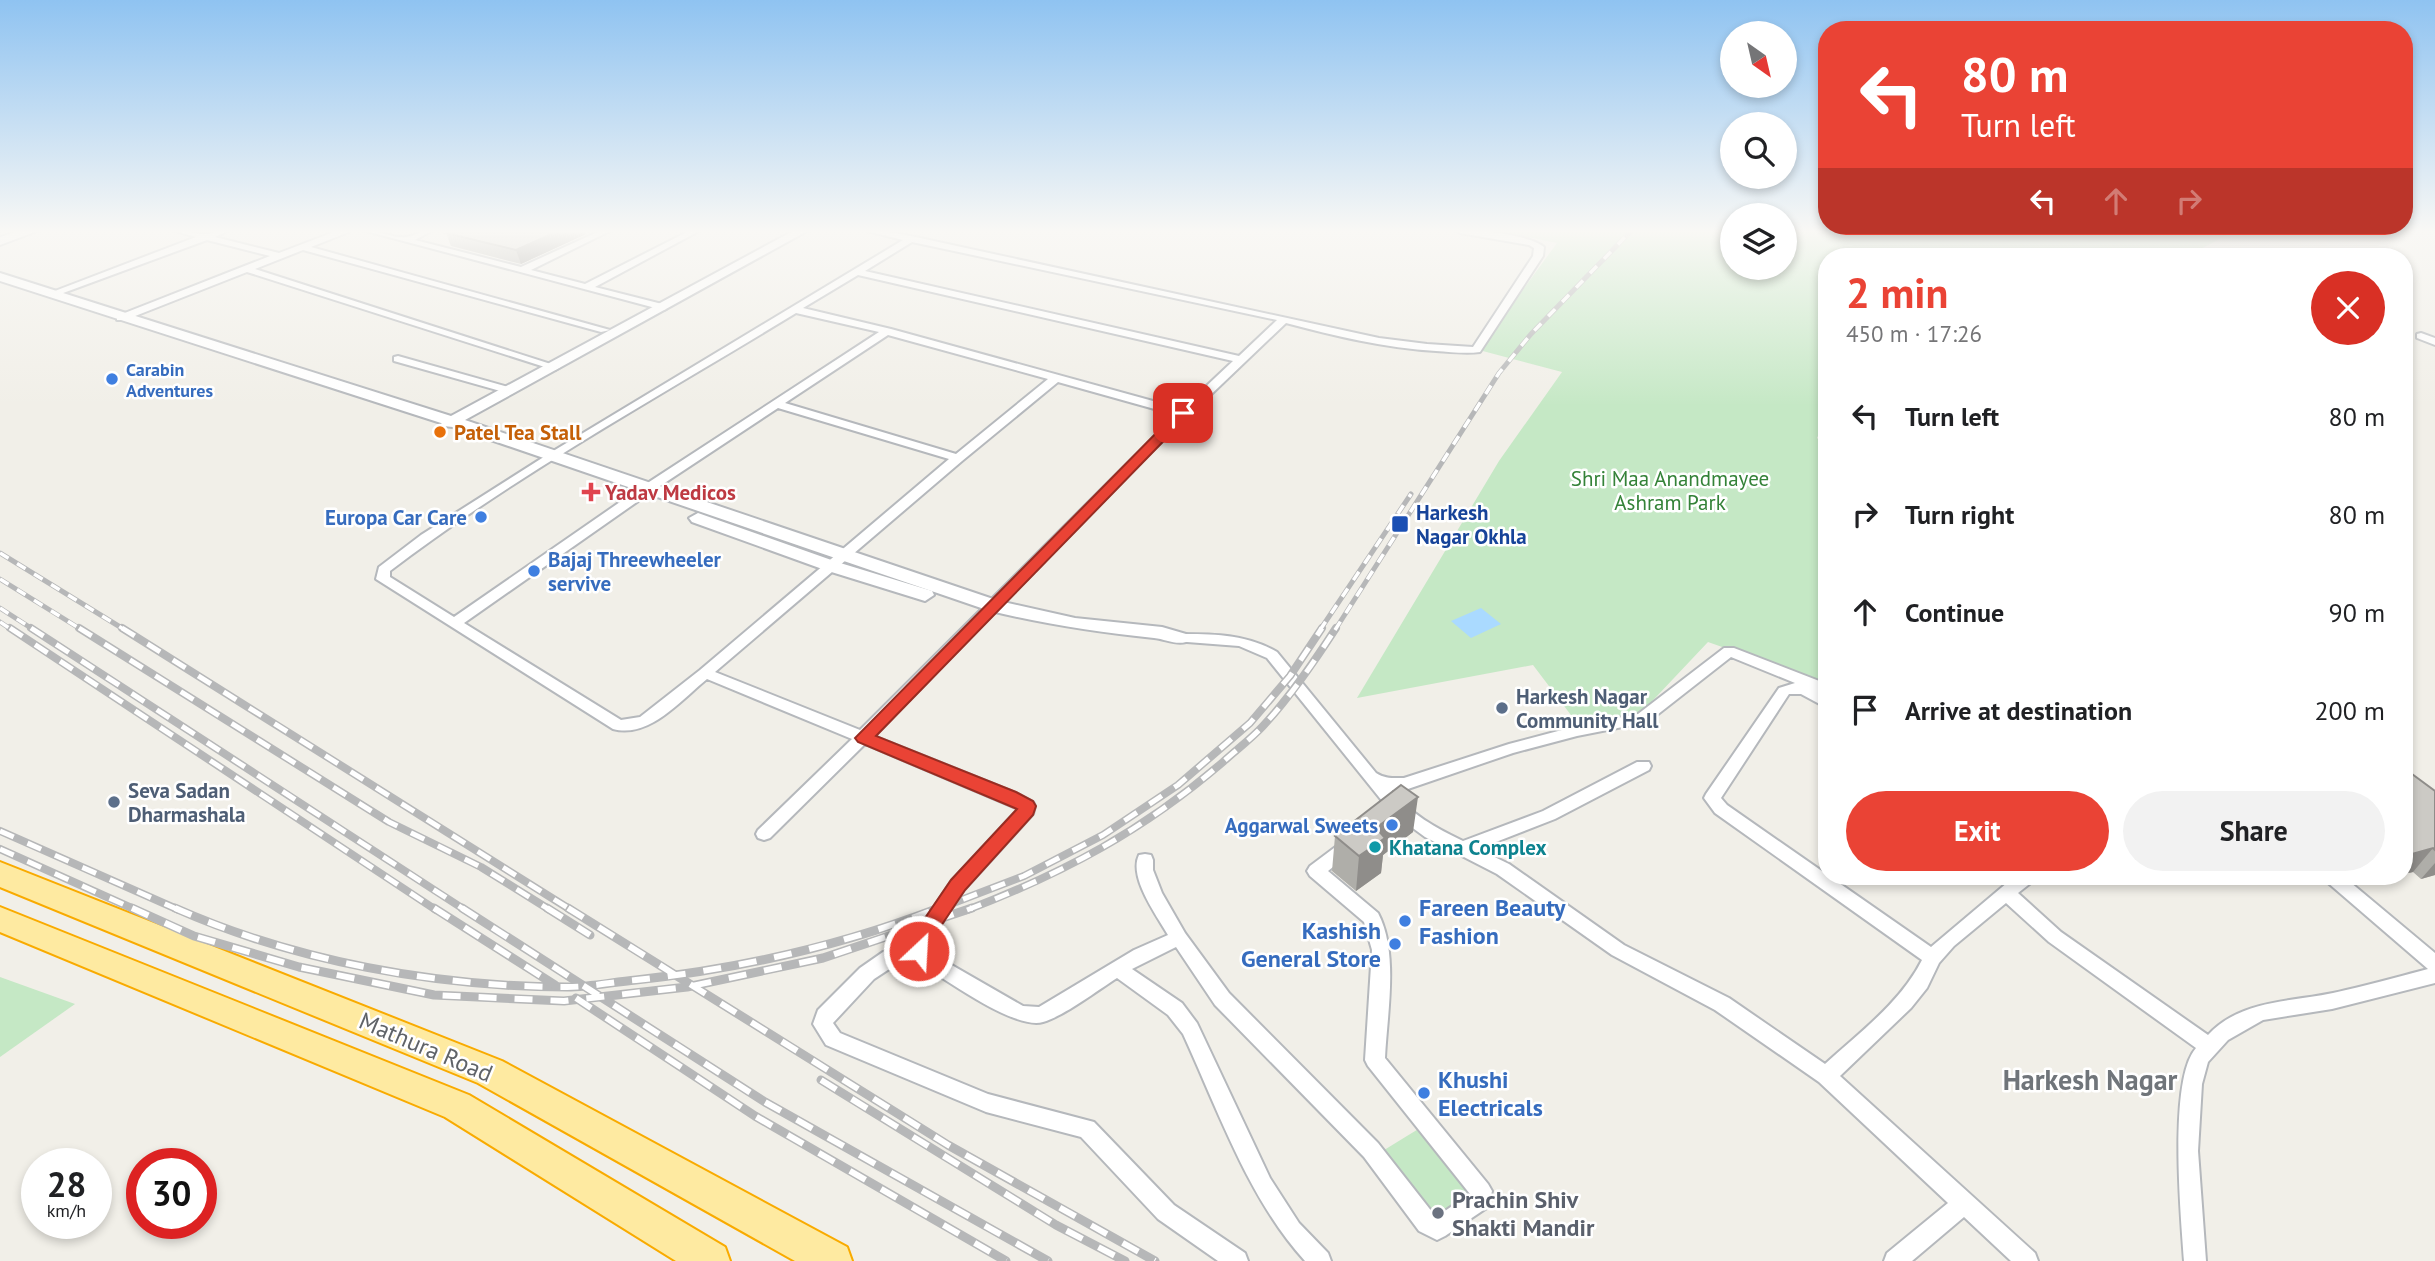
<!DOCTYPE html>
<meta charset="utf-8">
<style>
:root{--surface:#fff;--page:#f2f2f2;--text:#202124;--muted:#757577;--accent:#ea4335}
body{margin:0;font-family:"PT Sans",sans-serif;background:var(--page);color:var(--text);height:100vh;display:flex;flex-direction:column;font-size:26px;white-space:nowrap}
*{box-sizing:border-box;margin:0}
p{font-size:23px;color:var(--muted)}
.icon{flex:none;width:38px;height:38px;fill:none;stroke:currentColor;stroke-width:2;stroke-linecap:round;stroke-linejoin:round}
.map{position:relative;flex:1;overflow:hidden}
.drawer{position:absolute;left:1818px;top:248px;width:595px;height:637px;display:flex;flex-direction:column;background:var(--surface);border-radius:28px;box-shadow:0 4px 10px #0003}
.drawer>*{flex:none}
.guide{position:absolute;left:1818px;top:21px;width:595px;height:214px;border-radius:28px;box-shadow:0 4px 10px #0003;background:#ea4335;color:#fff;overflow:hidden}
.needle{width:46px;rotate:146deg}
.tools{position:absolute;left:1720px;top:21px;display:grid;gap:14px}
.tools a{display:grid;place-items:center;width:77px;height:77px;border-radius:50%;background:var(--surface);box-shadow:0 4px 10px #0003;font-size:35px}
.speed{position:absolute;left:21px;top:1148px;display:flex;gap:14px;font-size:35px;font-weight:700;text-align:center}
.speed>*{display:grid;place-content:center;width:91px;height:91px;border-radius:50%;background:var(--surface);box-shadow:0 4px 10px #0003;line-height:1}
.speed small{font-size:18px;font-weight:400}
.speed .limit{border:10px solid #d22;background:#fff;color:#111}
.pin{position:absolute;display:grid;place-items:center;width:60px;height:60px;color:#fff;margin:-30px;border-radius:14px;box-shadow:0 4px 10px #0006}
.me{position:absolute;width:77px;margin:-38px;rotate:25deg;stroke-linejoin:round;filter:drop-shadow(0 0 5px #0008)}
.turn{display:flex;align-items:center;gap:24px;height:147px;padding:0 28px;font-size:32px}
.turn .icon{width:91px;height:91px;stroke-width:2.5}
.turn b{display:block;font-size:49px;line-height:60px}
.lanes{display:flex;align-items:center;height:66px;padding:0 28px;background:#0003;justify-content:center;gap:35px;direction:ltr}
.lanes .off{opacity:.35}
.round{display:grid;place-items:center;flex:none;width:74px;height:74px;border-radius:37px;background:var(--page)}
.overview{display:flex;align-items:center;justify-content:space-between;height:119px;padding:0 28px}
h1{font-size:42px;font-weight:800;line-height:52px;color:var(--accent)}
.cta{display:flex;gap:14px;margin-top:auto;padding:14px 28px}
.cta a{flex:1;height:80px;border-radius:42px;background:var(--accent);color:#fff;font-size:28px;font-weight:800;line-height:80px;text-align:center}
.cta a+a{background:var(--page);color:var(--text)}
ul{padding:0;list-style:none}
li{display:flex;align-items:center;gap:21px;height:98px;padding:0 28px}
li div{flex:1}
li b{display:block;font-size:26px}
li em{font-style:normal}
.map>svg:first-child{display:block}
</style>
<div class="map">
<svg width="2435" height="1261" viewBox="0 0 2435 1261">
<rect width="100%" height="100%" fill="#f1efe8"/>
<!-- green -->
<g fill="#c5e8c5">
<polygon points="1512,230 1732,230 1732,268 1785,268 1785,230 2236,230 2188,256 2190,257 1827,257 1827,418 1817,438 1827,447 1827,684 1708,642 1640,714 1580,727 1533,665 1357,698 1499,461 1562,372 1479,350 1557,243 1508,233"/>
<polygon points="0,977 75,1004 0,1057"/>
<polygon points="1420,1128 1469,1194 1437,1217 1376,1155"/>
</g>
<!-- water -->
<polygon fill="#aadaff" points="1481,608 1501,624 1471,638 1451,621"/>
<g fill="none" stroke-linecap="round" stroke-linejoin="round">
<defs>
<g id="minor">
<path d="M172,230C183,229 196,235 207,234C215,233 221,230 230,230L215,237L279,253L339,230H350L349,232L311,247L610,330L601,332L303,250L255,269L560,367L555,370L551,369L247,272L125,320H117V316L270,256L207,240L55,296L47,294L196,237Z"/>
<path d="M362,230C376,229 394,239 406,237C416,236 421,230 433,230L415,240L521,267L602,230H612L531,270L585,284L691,230H701L595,287L666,305V309L663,310Z"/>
<path d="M863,230H877L911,236L1379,338L1427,344L1473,347L1533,256L1534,248L1529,245L1460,233L1456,230C1477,230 1528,234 1544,247L1543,256L1480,352C1466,354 1450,352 1436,351C1385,348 1335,336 1286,323L1156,447L874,736L1016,793L1033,802L1035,806L1033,814L964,890L927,946L936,956L1023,1006L1039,1007L1134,950L1168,935C1157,916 1128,877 1139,855L1145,854L1151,855L1153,860V870L1162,893L1185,933L1229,993L1378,1143L1436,1217L1470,1194L1368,1066L1365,1060L1372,950L1364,922L1310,876L1307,871L1310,866L1342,842L1348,840L1354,842L1356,846L1354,850L1328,871L1378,913C1399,953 1387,1014 1385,1058L1488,1184L1492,1191L1488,1207L1445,1236L1437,1240L1419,1231L1364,1157L1215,1005L1176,947L1132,969L1182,1003L1197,1023L1270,1178L1299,1223L1328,1253L1331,1261H1305C1249,1200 1218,1110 1183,1034L1168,1015L1117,978C1098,990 1064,1016 1043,1022C1016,1030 949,982 924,966L912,954L874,979L833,1023L840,1033L988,1094L1094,1122L1174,1205L1245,1253L1248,1261H1218L1158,1219L1081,1137L986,1112L826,1045L813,1024L818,1010L860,968L883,952L914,937L952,880L1018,809L865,744L770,838L764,840L758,838L756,834L758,830L852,739L707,679C681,700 649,739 613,729L376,579L379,567L421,535L550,453L903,240ZM912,242L1277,320L1239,356L865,271ZM858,275L1233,361L1182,409L891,329L803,308ZM796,313L879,332L646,484L454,617L390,577V571C517,474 660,396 796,313ZM888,335L1048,379L956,454L785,403ZM1058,382L1176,415L860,730L715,672L962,461ZM778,408L949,459L700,670L640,717L621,720L464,623L654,490Z"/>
<polygon points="2421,333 2435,338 2435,345 2417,338 2417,334"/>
<polygon points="398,356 515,389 516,391 511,394 394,361 394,357"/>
<path d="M1179,634C1214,634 1246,634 1277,652L1376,773C1385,779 1394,778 1404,778L1509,744L1577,726L1638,714L1724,648H1734L1827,684V695L1824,694L1827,696V708L1801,694H1789L1721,798L1727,805L1931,947L2014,877H2034L2032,882L2018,893L2061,932L2208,1035C2240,1000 2290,1002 2333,993C2365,986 2397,977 2428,969L2327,882L2324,877H2344L2435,953V983L2332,1009L2263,1020L2228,1040L2208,1062L2202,1084L2198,1151L2206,1261H2184C2181,1217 2168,1079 2196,1048L2049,942L2006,903L1954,946L1939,963L1927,988L1911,1008L1840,1076L2035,1253L2038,1261H2011L1964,1217L1912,1261H1884L1887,1253L1948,1203L1819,1082L1715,1010L1612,955L1497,874L1425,837L1391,812L1267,658L1239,646L1174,641L1172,638ZM1731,657L1795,683L1779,688L1706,794L1704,798L1715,813L1922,960C1901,1002 1859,1033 1825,1064L1729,998L1624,945L1509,864L1478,849L1555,819L1649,770L1651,766L1649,762H1637L1543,811L1463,841C1436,828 1410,814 1392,790H1405L1513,753L1577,736L1648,722Z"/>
</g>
<g id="tertiary">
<polygon points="23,230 40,230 0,245 0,237"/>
<path d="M795,230H809L465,420L999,601L1075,618L1162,627L1186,634L1189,638L1186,642C1175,645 1165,639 1154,638C1097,632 1043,624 987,610L453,427L443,426L441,423L0,281V273L451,416Z"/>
<polygon points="698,513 837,562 932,591 934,595 925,601 825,570 692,522 689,518"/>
</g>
<g id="trunk">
<polygon points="0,862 502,1061 847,1247 852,1261 795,1261 478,1083 0,887"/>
<polygon points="0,907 469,1095 725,1247 730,1261 676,1261 445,1117 0,932"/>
</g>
</defs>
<!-- minor casing -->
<use href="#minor" stroke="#b5b8bc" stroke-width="4"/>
<!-- tertiary casing -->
<use href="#tertiary" stroke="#b5b8bc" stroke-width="4"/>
<!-- trunk casing -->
<use href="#trunk" stroke="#f9ab00" stroke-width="4"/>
<!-- minor -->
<use href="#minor" fill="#fff" fill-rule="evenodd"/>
<!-- tertiary -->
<use href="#tertiary" fill="#fff" fill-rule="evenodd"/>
<!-- trunk -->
<use href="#trunk" fill="#feeaa1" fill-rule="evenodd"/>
<defs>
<g id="rail-far2">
<polyline points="0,553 125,630"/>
<polyline points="0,579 82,630"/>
<polyline points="0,608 34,630"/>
<polyline points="0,622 12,630"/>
<polyline points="1320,630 1411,494"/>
<polyline points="1335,630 1499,373 1531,334 1632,230"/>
</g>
<g id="rail-far1">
<polyline points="10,628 436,910"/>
<polyline points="31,628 465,910"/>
<polyline points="79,628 389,822 481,867 550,910"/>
<polyline points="122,628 571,910"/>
<polyline points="0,831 179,910"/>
<polyline points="0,849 136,910"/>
<polyline points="935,910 1024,876 1103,835 1178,785 1250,723 1290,676 1322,628"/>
<path d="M967,910C1064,873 1144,830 1223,762C1236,750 1251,739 1263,726C1291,696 1314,662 1336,628"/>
</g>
<g id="rail">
<polyline points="132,908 194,936 299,967 434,995 564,1001 687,987 823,958 972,908"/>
<path d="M175,908C294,961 437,987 567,987C590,987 613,982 636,980C738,969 843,945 939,908"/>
<polyline points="434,908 555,985"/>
<polyline points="462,908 765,1102 1048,1261"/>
<polyline points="547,908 590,935"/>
<polyline points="568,908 948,1145 1155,1261"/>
<polyline points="576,998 755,1116 1006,1261"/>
<polyline points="821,1080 1056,1225 1125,1261"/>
</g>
</defs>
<!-- rail-far2 casing -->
<use href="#rail-far2" stroke="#b6b7b8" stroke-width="5"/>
<!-- rail-far1 casing -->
<use href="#rail-far1" stroke="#b6b7b8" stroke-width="8"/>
<!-- rail casing -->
<use href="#rail" stroke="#b6b7b8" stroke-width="9"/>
<!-- rail-far2 -->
<use href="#rail-far2" stroke="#fff" stroke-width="3.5" stroke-dasharray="10" stroke-linecap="butt"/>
<!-- rail-far1 -->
<use href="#rail-far1" stroke="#fff" stroke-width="5" stroke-dasharray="15" stroke-linecap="butt"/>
<!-- rail -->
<use href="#rail" stroke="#fff" stroke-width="6" stroke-dasharray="18" stroke-linecap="butt"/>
</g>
<!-- wall -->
<g fill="#afaea9">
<polygon points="453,229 585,229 586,234 521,264 451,246 446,233"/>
<polygon points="2404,776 2435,791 2435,875 2421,879 2413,872 2404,874"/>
<polygon points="1413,832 1383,855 1381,873 1356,891 1332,871 1335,836"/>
</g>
<!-- shaded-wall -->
<g fill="#8f8d8a">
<polygon points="563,229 585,229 586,234 521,264 516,250"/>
<polygon points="1418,797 1413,832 1383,855 1381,873 1356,891 1359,856 1376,828"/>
<polygon points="2433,848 2413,872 2404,874 2404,863 2412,854"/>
<polygon points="2435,863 2435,875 2421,879"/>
</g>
<!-- building -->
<g fill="#cccac5" stroke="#8f8d8a" stroke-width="2">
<polygon points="453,229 563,229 516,250 446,233"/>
<polygon points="2412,774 2435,791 2435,850 2433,848 2412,854 2404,848 2404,776"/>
<polygon points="1401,785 1418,797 1376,828 1385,838 1359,856 1335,836"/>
</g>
<!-- sky -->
<linearGradient id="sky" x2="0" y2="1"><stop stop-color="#8fc3f1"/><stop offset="0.57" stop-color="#f9f8f5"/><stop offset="1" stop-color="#f9f8f5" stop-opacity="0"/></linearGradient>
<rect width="2435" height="406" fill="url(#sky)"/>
<!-- route -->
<polygon fill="#ea4335" stroke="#982c22" stroke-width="2" points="1183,409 1188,410 1188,416 876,736 1016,792 1033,801 1036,806 1033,815 965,890 929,944 926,957 919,960 911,957 908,943 951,880 1017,809 858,742 855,738 1179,410"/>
<!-- markers -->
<g fill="#3f7fe0" stroke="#fff" stroke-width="2.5">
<circle cx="112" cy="379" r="7"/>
<circle cx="481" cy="517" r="7"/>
<circle cx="534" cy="571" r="7"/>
<circle cx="1392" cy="825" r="7"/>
<circle cx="1405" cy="921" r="7"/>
<circle cx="1395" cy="944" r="7"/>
<circle cx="1424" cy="1093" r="7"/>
</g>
<circle fill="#e8710a" stroke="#fff" stroke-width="2.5" cx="440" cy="432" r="7"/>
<path fill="#e0444e" stroke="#fff" stroke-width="2.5" d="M587.5 481.5h7v7h7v7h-7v7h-7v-7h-7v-7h7z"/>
<rect fill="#1a4fb4" stroke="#fff" stroke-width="2.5" x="1391" y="515" width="18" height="18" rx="3.5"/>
<g fill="#5c6f8a" stroke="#fff" stroke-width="2.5">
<circle cx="1502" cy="708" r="7"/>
<circle cx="114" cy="802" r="7"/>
</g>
<circle fill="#0f9aa8" stroke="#fff" stroke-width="2.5" cx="1375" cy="847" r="7"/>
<circle fill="#6b7280" stroke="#fff" stroke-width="2.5" cx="1438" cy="1213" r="7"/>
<g text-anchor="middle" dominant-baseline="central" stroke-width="5" stroke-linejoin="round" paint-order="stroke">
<!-- far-shop labels -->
<g font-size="18" font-weight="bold" fill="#366cbe" stroke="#fff" text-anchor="start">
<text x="126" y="369">Carabin<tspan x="126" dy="21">Adventures</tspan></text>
</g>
<!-- food labels -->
<g font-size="21" font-weight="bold" fill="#c56008" stroke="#fff" text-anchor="start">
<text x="454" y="432">Patel Tea Stall</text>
</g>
<!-- park labels -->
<g font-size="21" fill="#348238" stroke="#fff">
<text x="1670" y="478">Shri Maa Anandmayee<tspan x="1670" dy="24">Ashram Park</tspan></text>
</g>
<!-- health labels -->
<g font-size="21" font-weight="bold" fill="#be3a42" stroke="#fff" text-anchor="start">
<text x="605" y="492">Yadav Medicos</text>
</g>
<!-- transit labels -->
<g font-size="21" font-weight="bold" fill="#164399" stroke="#fff" text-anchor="start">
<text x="1416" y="512">Harkesh<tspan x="1416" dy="24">Nagar Okhla</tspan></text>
</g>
<!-- shop labels -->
<g font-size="21" font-weight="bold" fill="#366cbe" stroke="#fff" text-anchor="end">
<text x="467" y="517">Europa Car Care</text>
<text x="548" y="559" text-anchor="start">Bajaj Threewheeler<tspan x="548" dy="24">servive</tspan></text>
<text x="1378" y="825">Aggarwal Sweets</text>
</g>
<!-- service labels -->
<g font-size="21" font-weight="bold" fill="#4e5e75" stroke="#fff" text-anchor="start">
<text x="1516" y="696">Harkesh Nagar<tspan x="1516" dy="24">Community Hall</tspan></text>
<text x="128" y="790">Seva Sadan<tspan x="128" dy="24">Dharmashala</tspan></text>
</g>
<!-- culture labels -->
<g font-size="21" font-weight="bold" fill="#0d838f" stroke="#fff" text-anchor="start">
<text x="1389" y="847">Khatana Complex</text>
</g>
<!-- near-shop labels -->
<g font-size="24" font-weight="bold" fill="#366cbe" stroke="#fff" text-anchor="start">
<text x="1419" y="907">Fareen Beauty<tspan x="1419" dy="28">Fashion</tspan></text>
<text x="1381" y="930" text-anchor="end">Kashish<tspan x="1381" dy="28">General Store</tspan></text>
<text x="1438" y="1079">Khushi<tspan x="1438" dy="28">Electricals</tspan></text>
</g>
<!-- near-street labels -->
<g font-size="24" fill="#5f6368" stroke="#fff">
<text transform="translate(426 1047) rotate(23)">Mathura Road</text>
</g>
<!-- near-worship labels -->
<g font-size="24" font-weight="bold" fill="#5b616d" stroke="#fff" text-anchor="start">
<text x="1452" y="1199">Prachin Shiv<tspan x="1452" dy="28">Shakti Mandir</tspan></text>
</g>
<!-- near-neighbourhood labels -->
<g font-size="28" font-weight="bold" fill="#70757a" stroke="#fff">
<text x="2090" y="1079">Harkesh Nagar</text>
</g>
</g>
</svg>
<div class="tools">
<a><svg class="needle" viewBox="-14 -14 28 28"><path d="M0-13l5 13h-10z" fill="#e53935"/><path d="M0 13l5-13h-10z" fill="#757577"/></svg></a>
<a><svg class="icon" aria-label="search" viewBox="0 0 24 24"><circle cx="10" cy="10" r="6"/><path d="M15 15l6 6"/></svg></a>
<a><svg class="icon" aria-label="layers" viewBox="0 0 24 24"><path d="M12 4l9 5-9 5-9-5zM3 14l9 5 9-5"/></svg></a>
</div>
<div class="speed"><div>28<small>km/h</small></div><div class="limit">30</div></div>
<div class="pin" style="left:1183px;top:413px;background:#d93025"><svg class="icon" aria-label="arrive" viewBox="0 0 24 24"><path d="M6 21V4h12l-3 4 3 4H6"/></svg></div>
<svg class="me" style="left:919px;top:951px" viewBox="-20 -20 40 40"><circle r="17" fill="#ea4335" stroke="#fff" stroke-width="3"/><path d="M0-11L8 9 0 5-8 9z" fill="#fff"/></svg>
<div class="guide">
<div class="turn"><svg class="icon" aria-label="left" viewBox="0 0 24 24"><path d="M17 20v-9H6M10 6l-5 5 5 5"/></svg><div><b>80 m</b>Turn left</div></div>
<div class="lanes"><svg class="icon" aria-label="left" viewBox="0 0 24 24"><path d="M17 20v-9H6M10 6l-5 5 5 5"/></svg><svg class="icon off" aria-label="ahead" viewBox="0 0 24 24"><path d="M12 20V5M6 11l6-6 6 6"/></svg><svg class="icon off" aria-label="right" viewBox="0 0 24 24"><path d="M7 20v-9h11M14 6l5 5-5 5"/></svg></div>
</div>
<section class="drawer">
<div class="overview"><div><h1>2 min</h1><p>450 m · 17:26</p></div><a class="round" style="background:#d93025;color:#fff"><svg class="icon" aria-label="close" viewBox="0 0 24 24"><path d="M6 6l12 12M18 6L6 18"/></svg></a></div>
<ul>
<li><svg class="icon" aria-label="left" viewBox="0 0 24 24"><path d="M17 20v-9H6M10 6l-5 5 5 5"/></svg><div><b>Turn left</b></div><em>80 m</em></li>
<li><svg class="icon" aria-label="right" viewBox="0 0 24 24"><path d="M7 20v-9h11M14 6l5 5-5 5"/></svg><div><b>Turn right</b></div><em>80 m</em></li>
<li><svg class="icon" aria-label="ahead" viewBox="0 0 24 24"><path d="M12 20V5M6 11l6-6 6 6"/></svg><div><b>Continue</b></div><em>90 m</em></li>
<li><svg class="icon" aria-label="arrive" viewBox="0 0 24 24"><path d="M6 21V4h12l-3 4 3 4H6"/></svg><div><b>Arrive at destination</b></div><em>200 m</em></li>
</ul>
<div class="cta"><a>Exit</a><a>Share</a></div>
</section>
</div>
